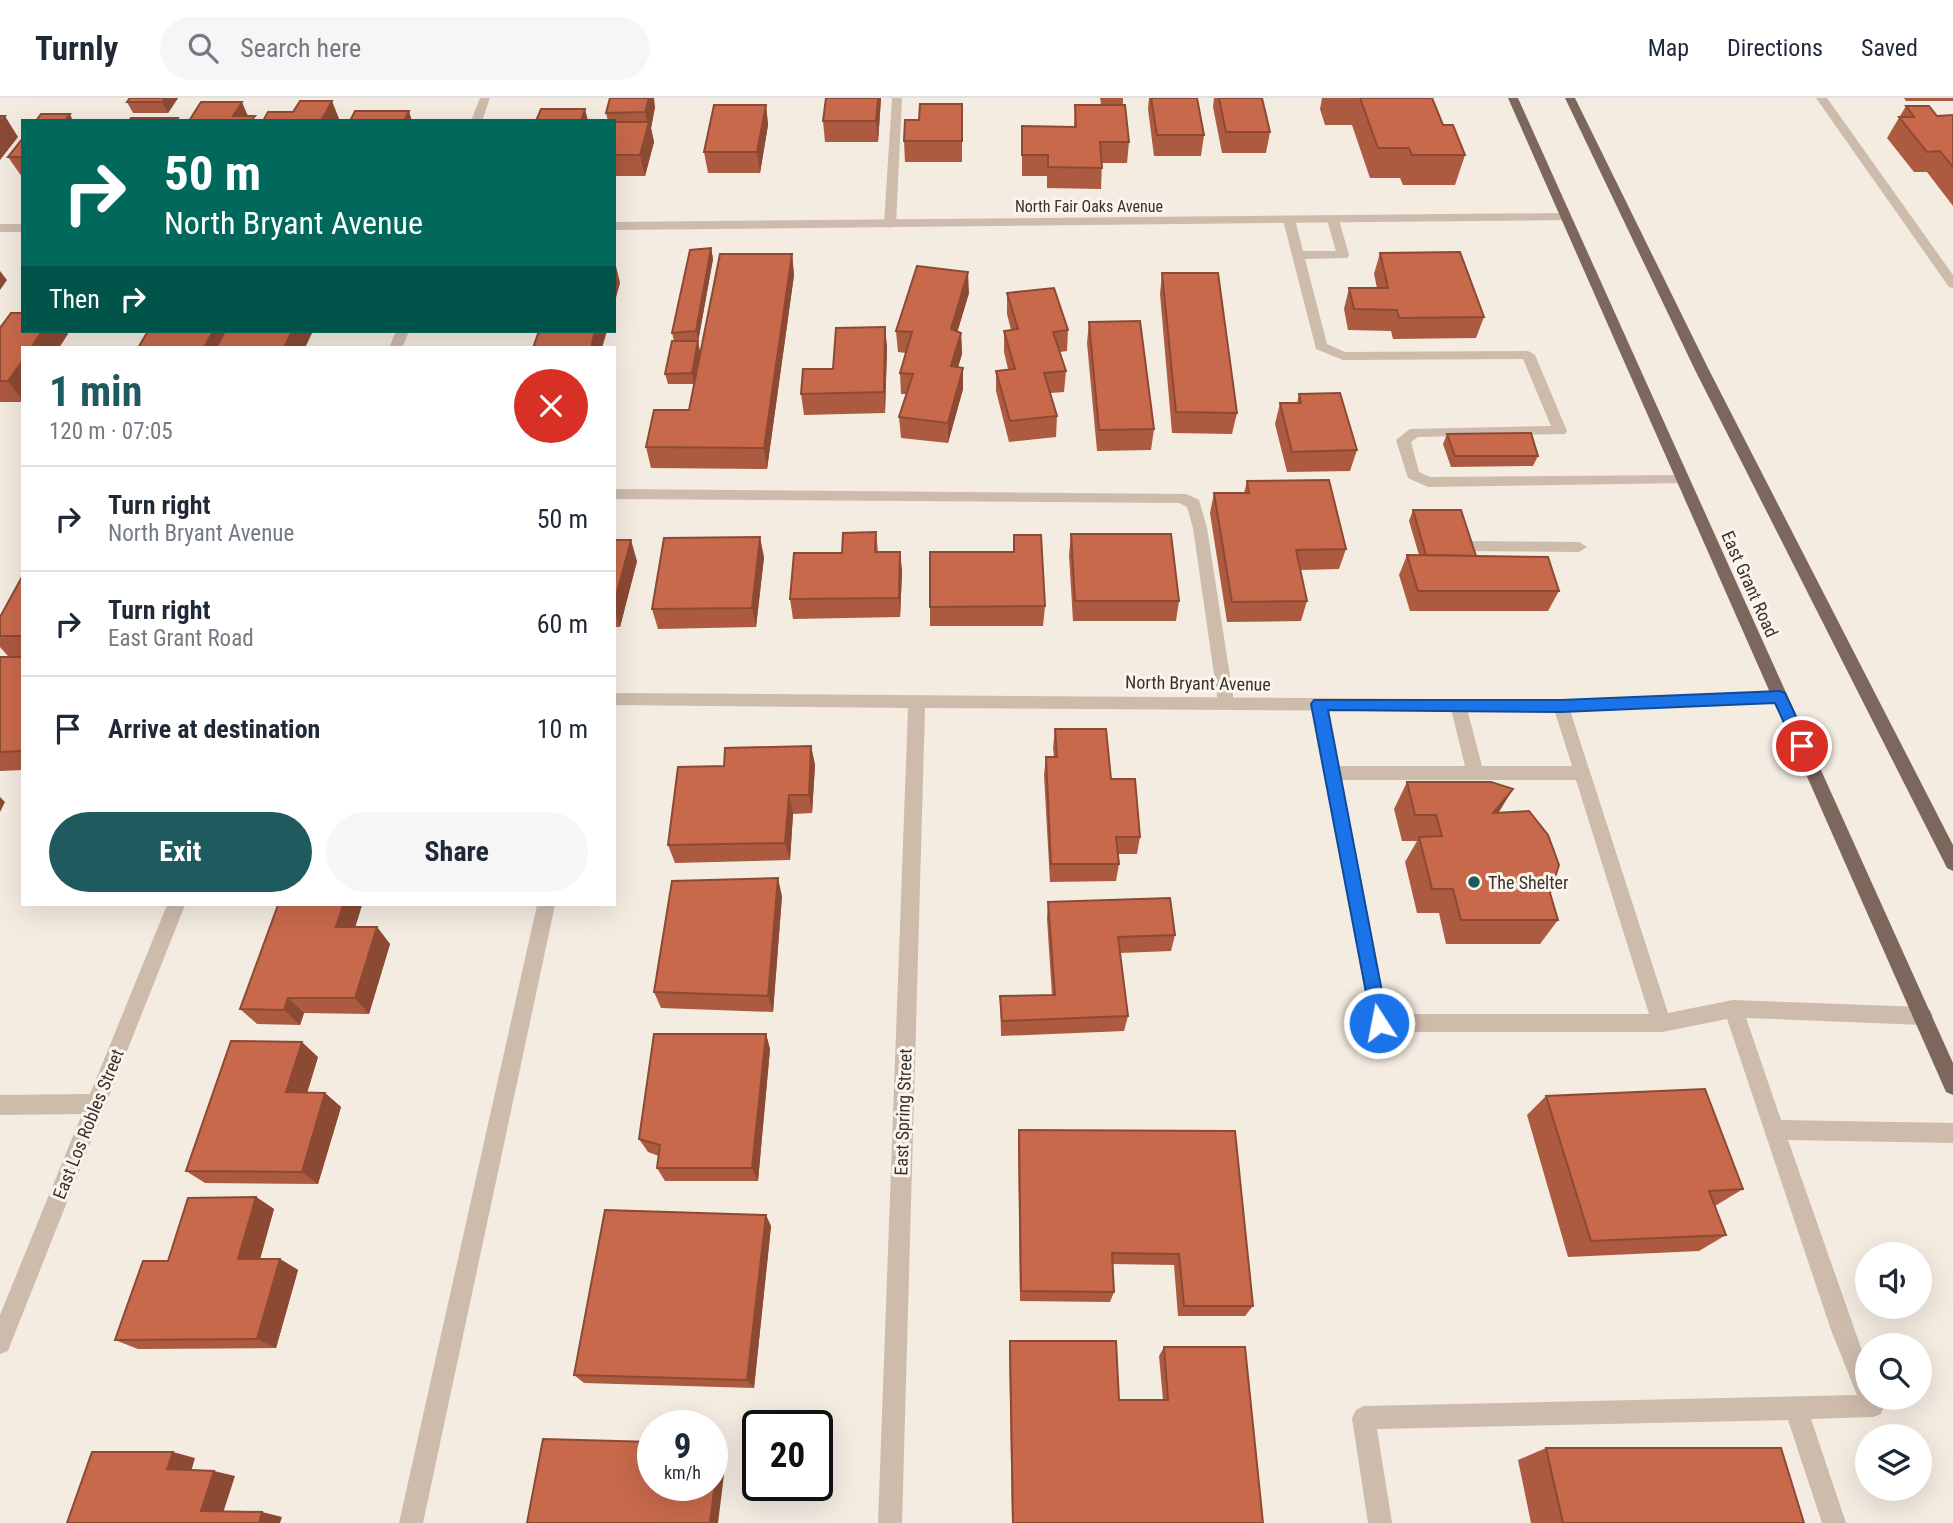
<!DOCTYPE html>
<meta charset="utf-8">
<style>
:root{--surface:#fff;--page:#f6f6f7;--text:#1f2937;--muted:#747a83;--line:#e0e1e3;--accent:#1f5a5e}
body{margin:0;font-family:"Roboto Condensed",sans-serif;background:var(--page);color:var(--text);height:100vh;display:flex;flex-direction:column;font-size:26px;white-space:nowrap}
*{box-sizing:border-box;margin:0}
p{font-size:23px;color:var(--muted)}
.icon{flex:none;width:38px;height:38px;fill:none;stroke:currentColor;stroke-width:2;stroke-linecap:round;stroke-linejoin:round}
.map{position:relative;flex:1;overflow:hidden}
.panel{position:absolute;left:21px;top:248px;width:595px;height:560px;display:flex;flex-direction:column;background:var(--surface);border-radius:0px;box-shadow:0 7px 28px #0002}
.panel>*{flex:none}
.hud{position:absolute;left:21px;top:21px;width:595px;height:214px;border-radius:0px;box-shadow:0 7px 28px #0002;background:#00695c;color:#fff;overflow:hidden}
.controls{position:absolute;left:1855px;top:1144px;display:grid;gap:14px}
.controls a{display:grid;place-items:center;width:77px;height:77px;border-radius:50%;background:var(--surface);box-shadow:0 7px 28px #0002;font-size:35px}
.speed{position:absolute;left:637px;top:1312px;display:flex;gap:14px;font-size:35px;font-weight:700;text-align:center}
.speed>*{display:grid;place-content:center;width:91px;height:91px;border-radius:50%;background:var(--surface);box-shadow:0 7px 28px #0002;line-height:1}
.speed small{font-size:18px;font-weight:400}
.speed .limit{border:4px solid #111;border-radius:10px;background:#fff;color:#111}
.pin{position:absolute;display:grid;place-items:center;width:60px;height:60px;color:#fff;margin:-30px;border:4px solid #fff;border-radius:50%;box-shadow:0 2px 7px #0007}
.me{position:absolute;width:77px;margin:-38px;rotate:349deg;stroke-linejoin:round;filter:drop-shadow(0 0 5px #0008)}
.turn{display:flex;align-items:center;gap:24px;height:147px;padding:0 28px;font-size:32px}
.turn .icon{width:91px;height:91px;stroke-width:2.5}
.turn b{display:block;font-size:49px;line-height:60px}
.then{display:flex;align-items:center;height:66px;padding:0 28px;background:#0003;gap:14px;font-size:26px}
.round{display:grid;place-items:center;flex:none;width:74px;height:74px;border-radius:37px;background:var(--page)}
.head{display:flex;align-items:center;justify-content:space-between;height:119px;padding:0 28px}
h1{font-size:42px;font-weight:700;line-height:52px;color:var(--accent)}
.button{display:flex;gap:14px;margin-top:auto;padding:14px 28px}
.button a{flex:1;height:80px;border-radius:42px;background:var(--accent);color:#fff;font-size:28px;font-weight:700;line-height:80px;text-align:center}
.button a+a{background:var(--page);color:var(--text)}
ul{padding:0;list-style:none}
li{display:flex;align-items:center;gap:21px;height:105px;padding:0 28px;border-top:2px solid var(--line)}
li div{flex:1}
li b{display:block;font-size:26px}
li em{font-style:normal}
header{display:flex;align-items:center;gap:42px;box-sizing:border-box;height:98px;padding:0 35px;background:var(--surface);border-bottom:2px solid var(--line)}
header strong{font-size:33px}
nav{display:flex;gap:38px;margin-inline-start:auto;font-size:24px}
.search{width:490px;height:63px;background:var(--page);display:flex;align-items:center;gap:18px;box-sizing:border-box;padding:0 24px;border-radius:38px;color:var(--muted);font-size:26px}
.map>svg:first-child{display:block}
</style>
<header>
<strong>Turnly</strong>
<div class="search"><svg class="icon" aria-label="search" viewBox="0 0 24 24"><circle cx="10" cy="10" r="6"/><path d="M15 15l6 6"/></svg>Search here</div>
<nav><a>Map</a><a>Directions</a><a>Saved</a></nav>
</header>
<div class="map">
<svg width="1953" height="1425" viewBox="0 0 1953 1425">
<rect width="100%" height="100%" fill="#f4ebe1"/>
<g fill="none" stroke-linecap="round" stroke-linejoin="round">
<!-- service -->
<g fill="#cdbbac" fill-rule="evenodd">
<polygon points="892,0 902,0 896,126 890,130 884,126"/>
<polygon points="1816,0 1827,0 1953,177 1953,190 1949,189"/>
<polygon points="1289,118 1295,122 1303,153 1336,153 1327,122 1333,118 1339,122 1349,157 1347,160 1305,161 1327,246 1345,254 1528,253 1535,257 1567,333 1565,336 1418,339 1411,344 1419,374 1430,379 1683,377 1690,382 1688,385 1428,389 1408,380 1396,342 1410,331 1551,328 1523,261 1343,262 1316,251 1283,122"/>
<polygon points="614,391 1186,396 1199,402 1207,430 1234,604 1232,609 1220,609 1218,604 1193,430 1187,409 1179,405 614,401"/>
<polygon points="1465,443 1579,444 1587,449 1579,454 1465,453 1457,448"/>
<path d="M1319,600L1325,601L1327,606L1339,668H1465L1450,607L1452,602H1464L1466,607L1482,668H1572L1553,608L1555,603H1567L1668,915L1733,902L1923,909L1930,912L1933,918L1930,924L1923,927L1746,920L1781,1022L1953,1025V1045L1788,1042L1867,1267V1300H1882L1884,1308L1881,1316L1873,1319L1811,1321L1846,1425H1822L1788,1322L1377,1331L1392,1425H1368L1352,1320L1356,1312L1364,1308L1857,1297L1831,1232L1727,921L1662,934H1379L1372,931L1311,606L1313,601ZM1342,682H1576L1649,916H1387Z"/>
<polygon points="537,807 555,807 423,1425 399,1425"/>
</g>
<!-- minor -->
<g fill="#cdbbac" fill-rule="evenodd">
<polygon points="480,0 490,0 482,23 471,23"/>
<polygon points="1564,115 1570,119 1568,122 614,132 614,124"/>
<rect x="0" y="126" width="23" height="8"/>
<polygon points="396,233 409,233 402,250 389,250"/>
<polygon points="1780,593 1788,599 1780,605 1561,614 925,610 902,1425 878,1425 908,610 614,607 614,595 1561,602"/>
<polygon points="167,807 185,807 11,1245 8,1253 0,1256 0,1217 82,1016 0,1017 0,997 90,996"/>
</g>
<!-- primary -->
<g fill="#7d675c" fill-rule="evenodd">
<polygon points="1508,0 1518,0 1953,965 1953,997 1946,994"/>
<polygon points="1565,0 1575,0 1709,272 1953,747 1953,773 1947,770 1695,272"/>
</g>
</g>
<!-- wall -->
<g fill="#ac5a40">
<polygon points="178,0 168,15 133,15 127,4"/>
<polygon points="881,0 878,44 825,44 823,23"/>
<polygon points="1100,0 1123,0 1123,7 1101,6"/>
<polygon points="1149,0 1197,0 1204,37 1201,58 1154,58 1148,11"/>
<polygon points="1214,0 1262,0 1270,34 1266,55 1222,55 1213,9"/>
<polygon points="1322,0 1432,0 1443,27 1465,57 1455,87 1403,87 1400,80 1370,80 1352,27 1325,27 1320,11"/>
<polygon points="1904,0 1953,0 1953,3 1906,3"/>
<polygon points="962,6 962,64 905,64 904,43 919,22"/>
<polygon points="766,7 768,27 760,75 708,75 704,54"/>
<polygon points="1075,7 1129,44 1127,65 1102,65 1101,91 1047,90 1047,78 1022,78 1022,28 1074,29"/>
<polygon points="1906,8 1937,18 1953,17 1953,108 1927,74 1914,74 1887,40"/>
<polygon points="655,9 651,30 654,44 645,78 614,78 614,23 608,23 606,15"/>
<polygon points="23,40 23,79 22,79 8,59"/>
<polygon points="711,150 713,161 698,244 700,254 792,156 794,177 767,371 651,370 646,349 689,312 694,286 668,286 665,276 674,243 672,235"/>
<polygon points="1380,155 1484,219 1476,240 1393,241 1391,233 1348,232 1344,211 1349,190 1377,190 1374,176"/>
<polygon points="1162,175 1237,315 1232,336 1172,335 1160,196"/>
<polygon points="969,195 957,234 961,235 962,256 958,269 963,291 948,345 901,340 899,319 906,296 901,296 900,275 906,255 898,254 896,233"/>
<polygon points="1007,195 1068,232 1067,253 1060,254 1066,273 1064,294 1050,295 1057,318 1056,339 1009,344 996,293 996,273 1008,271 1004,254 1004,233 1011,232 1007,216"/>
<polygon points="1089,224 1154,331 1151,352 1097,353 1087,245"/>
<polygon points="885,229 887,250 885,315 804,317 801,296"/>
<polygon points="0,230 23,233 66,233 68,236 23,250 23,304 0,304"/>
<polygon points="1299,296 1357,352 1350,373 1287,374 1275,326 1280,305 1297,305"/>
<polygon points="1447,336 1538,358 1533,368 1451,369 1443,346"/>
<polygon points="1247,383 1346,451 1339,471 1300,472 1307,503 1301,523 1227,524 1210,415 1214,395 1244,395"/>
<polygon points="1413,412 1476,458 1559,493 1548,513 1410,513 1399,477 1407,457 1419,457 1409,423"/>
<polygon points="876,434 878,454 900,454 902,474 900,519 793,521 790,501 842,455"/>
<polygon points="1071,436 1179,503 1176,523 1073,523 1069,457"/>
<polygon points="1014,437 1045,508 1043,528 930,528 930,509 1013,454"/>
<polygon points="614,442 637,463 620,529 614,529"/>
<polygon points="764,459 756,529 658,531 652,511"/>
<polygon points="23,477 23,558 8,558 0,549 0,519"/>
<polygon points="0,559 23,559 23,672 0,673"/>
<polygon points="1055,631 1111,681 1140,739 1137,756 1118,756 1119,766 1116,783 1050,784 1044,677 1046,659 1054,659 1053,650"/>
<polygon points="811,648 815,667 812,715 793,716 790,762 675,765 668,747 724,668"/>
<polygon points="1407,684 1513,691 1498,715 1550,795 1558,822 1540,846 1446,846 1439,815 1417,815 1405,764 1417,743 1402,743 1394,711"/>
<polygon points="782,798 773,914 661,910 654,894"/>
<polygon points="1048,804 1175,837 1171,853 1120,855 1128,918 1124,933 1001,938 1000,898 1052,897 1047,821"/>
<polygon points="278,807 362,807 355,829 377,829 390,846 369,916 304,915 300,927 257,926 240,911"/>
<polygon points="766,936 770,951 758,1083 665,1083 657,1070 659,1058 648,1054 639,1041"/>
<polygon points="318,959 307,995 325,995 341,1009 318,1086 205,1085 186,1073"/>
<polygon points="1546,998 1743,1091 1715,1108 1726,1137 1699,1153 1568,1159 1527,1017"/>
<polygon points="1019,1032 1253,1208 1245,1218 1178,1218 1174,1167 1112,1166 1114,1194 1110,1204 1020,1203 1018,1045"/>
<polygon points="256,1099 274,1111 260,1161 280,1161 298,1172 276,1250 138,1251 115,1242 168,1163"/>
<polygon points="771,1128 754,1290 584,1285 574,1277"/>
<polygon points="1010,1243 1119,1302 1163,1302 1159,1258 1164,1249 1263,1425 1012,1425 1009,1252"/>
<polygon points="1546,1350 1804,1425 1531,1425 1518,1362"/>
</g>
<!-- shaded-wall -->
<g fill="#8c4a34">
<polygon points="165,0 178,0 168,15 162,4"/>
<polygon points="649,0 654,0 655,9 651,30 654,44 645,78 640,57 648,28 645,14"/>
<polygon points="878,0 881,0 878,44 876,23"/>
<polygon points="332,3 340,23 321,23"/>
<polygon points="242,4 250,23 233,18"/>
<polygon points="766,7 768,27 760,75 757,54"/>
<polygon points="585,11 588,23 581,23"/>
<polygon points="409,13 412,23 404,23"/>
<polygon points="70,16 73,23 65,23"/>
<polygon points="5,18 18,39 0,62 0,25"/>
<polygon points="711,150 713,161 698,244 696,233"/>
<polygon points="792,156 794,177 767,371 764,350"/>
<polygon points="615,164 620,185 614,207 614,166"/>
<polygon points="0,173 7,182 0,192"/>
<polygon points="968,174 969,195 952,252 951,231"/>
<polygon points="885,229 887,250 885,315 884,294"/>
<polygon points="42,233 66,233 68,236 59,250 31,250"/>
<polygon points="213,233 236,233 227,250 204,250"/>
<polygon points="292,233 313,233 305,250 284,250"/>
<polygon points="595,233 607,233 602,250 591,250"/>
<polygon points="961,235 962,256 952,289 951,268"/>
<polygon points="698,243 700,254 694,286 692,275"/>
<polygon points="23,262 23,303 8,283"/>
<polygon points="963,270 963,291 948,345 948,325"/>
<polygon points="760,439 764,459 756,529 752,510"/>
<polygon points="631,442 637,463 620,529 614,511 614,506"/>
<polygon points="900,454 902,474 900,519 899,500"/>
<polygon points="811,648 815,667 812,715 809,697"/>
<polygon points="1513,691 1497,717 1493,715"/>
<polygon points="789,697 793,716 790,762 785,745"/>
<polygon points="0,699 5,704 0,714"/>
<polygon points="778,780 782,798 773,914 768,898"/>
<polygon points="343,807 362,807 350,846 336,829"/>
<polygon points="377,829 390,846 369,916 355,900"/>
<polygon points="288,900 304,915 300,927 284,912"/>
<polygon points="766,936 770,951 758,1083 752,1070"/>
<polygon points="302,944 318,959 303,1008 286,994"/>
<polygon points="325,995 341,1009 318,1086 302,1074"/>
<polygon points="256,1099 274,1111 257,1172 238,1161"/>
<polygon points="766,1117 771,1128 754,1290 747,1282"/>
<polygon points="280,1161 298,1172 276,1250 257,1241"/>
<polygon points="720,1346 727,1353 718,1425 710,1425"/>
<polygon points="173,1354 195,1360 190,1377 167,1371"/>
<polygon points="214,1373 235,1378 222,1418 201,1413"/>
<polygon points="262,1414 282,1419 280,1425 259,1425"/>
</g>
<!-- building -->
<g fill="#c8694b" stroke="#8c4a34" stroke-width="2">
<polygon points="130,0 165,0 162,4 127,4"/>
<polygon points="610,0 649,0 645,14 606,15"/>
<polygon points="826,0 878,0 876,23 823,23"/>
<polygon points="1151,0 1197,0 1204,37 1157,37"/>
<polygon points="1219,0 1262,0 1270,34 1226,34"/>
<polygon points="1360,0 1432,0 1443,27 1453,27 1465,57 1412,57 1409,50 1378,50"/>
<polygon points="300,3 332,3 321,23 263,23 268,14 293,14"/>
<polygon points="201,4 242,4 233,18 255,18 251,23 189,23"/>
<polygon points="920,6 962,6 962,43 904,43 905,22 919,22"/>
<polygon points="714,7 766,7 757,54 704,54"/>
<polygon points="1075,7 1125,7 1129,44 1100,44 1102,70 1048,69 1048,57 1022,57 1022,28 1076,29"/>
<polygon points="1906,8 1929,8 1937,18 1953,17 1953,69 1940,53 1927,54 1899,19 1914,19"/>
<polygon points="541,11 585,11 581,23 536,23"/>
<polygon points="355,13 409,13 404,23 350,23"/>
<polygon points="41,16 70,16 65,23 36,23"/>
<polygon points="0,18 5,18 0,25"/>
<polygon points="131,20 178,20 176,23 129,23"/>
<polygon points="614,24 649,24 640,57 614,57"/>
<polygon points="23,40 23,59 8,59"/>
<polygon points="711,150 696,233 672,235 690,152"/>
<polygon points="1460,154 1484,219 1399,220 1397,212 1354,211 1349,190 1388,190 1380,155"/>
<polygon points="720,156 792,156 764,350 646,349 654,312 689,312"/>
<polygon points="917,168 968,174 951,231 961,235 951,268 963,270 948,325 899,319 913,276 900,275 912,234 896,233"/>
<polygon points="1162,175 1218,175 1237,315 1176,314"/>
<polygon points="1054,190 1068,232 1053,234 1066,273 1044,275 1057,318 1010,323 996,273 1015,271 1004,233 1018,231 1007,195"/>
<polygon points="11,215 23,215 23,233 42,233 31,250 23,250 23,262 8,283 0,283 0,230"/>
<polygon points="1140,223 1154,331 1099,332 1089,224"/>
<polygon points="885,229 884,294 801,296 803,271 833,271 836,230"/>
<polygon points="148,233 213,233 204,250 138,250"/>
<polygon points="225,233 292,233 284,250 216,250"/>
<polygon points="539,233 595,233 591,250 533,250"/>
<polygon points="672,243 698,243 692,275 665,276"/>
<polygon points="1340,295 1357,352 1292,354 1280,305 1301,305 1299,296"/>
<polygon points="1531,335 1538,358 1455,358 1447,336"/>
<polygon points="1329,382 1346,451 1296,452 1307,503 1232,504 1214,395 1249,395 1247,383"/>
<polygon points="1413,412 1461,412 1476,458 1426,457"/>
<polygon points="876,434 875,454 900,454 899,500 790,501 794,455 842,455 843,435"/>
<polygon points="1071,436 1171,436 1179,503 1075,503"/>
<polygon points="1014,437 1041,437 1045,508 930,509 930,454 1014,454"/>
<polygon points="760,439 752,510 652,511 664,440"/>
<polygon points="614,442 631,442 614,506"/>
<polygon points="1407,457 1548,459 1559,493 1418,493"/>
<polygon points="23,477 23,538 0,538 0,519"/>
<polygon points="0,559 23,559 23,653 0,654"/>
<polygon points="1055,631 1106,631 1111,681 1135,681 1140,739 1116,739 1119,766 1051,766 1046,659 1057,659"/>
<polygon points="811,648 809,697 789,697 785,745 668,747 678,669 724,668 725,650"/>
<polygon points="1407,684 1491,684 1513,691 1493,715 1529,713 1548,737 1559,767 1550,795 1558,822 1461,822 1453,791 1432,791 1419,739 1442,738 1436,717 1415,717"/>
<polygon points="778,780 768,898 654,894 672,783"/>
<polygon points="1170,800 1175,837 1118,839 1128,918 1002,923 1000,898 1055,897 1048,804"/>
<polygon points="278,807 343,807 336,829 377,829 355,900 288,900 284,912 240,911"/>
<polygon points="654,936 766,936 752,1070 657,1070 660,1047 639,1041"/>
<polygon points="231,943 302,944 286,994 325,995 302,1074 186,1073"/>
<polygon points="1705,991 1743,1091 1709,1093 1726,1137 1591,1143 1546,998"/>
<polygon points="1019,1032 1235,1033 1253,1208 1184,1208 1179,1156 1112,1155 1114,1194 1021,1193"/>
<polygon points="256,1099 238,1161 280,1161 257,1241 115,1242 143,1163 168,1163 188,1100"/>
<polygon points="605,1112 766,1117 747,1282 574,1277"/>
<polygon points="1010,1243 1116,1243 1119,1302 1168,1302 1164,1249 1245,1249 1263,1425 1013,1425"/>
<polygon points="543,1341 653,1344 653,1388 712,1388 712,1346 720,1346 710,1425 527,1425"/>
<polygon points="1546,1350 1781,1350 1804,1425 1563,1425"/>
<polygon points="92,1354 173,1354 167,1371 214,1373 201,1413 262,1414 259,1425 67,1425"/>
</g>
<!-- route -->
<polygon fill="#1a73e8" stroke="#114b97" stroke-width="2" points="1780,593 1785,595 1810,648 1808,653 1797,653 1775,605 1561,614 1328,612 1388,925 1385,931 1379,933 1373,931 1311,606 1314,602 1561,602"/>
<!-- markers -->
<circle fill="#1f5a5e" stroke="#fbf5ee" stroke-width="2.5" cx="1474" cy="784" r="7"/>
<g text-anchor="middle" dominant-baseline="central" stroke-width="6" stroke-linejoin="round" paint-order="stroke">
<!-- far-street labels -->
<g font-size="16" fill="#3b302b" stroke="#fbf5ee">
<text x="1089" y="108">North Fair Oaks Avenue</text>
</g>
<!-- street labels -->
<g font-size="18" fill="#3b302b" stroke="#fbf5ee">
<text transform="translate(1750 486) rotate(66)">East Grant Road</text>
<text transform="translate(1198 585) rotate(1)">North Bryant Avenue</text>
<text transform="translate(903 1014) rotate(-88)">East Spring Street</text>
<text transform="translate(88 1026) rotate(-68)">East Los Robles Street</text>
</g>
<!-- poi labels -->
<g font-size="18" fill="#3b302b" stroke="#fbf5ee" text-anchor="start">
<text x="1488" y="784">The Shelter</text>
</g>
</g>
</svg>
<div class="controls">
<a><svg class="icon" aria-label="sound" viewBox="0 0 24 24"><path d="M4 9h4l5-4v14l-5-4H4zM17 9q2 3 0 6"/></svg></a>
<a><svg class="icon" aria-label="search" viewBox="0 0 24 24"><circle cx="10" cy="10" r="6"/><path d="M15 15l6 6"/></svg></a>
<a><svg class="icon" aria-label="layers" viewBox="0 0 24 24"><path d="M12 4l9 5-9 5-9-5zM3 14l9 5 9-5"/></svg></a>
</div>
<div class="speed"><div>9<small>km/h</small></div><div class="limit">20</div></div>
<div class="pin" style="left:1802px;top:648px;background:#d93025"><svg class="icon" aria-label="arrive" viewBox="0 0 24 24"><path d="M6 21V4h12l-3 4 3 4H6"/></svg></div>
<svg class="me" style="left:1379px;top:925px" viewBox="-20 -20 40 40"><circle r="17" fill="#1a73e8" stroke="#fff" stroke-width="3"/><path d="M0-11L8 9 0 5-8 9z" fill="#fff"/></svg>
<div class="hud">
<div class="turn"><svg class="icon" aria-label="right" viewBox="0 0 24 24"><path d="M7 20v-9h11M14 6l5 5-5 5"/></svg><div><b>50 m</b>North Bryant Avenue</div></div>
<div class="then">Then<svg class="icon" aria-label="right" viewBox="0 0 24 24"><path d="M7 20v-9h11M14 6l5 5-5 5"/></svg></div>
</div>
<section class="panel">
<div class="head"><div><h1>1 min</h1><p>120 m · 07:05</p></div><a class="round" style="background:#d93025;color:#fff"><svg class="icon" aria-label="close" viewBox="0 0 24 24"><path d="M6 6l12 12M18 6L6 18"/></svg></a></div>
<ul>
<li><svg class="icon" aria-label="right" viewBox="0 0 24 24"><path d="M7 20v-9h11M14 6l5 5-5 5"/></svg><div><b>Turn right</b><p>North Bryant Avenue</p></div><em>50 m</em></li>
<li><svg class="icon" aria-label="right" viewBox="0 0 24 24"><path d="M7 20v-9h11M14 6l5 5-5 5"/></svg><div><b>Turn right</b><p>East Grant Road</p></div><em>60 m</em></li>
<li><svg class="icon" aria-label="arrive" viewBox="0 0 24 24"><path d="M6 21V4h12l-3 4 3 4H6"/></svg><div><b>Arrive at destination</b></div><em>10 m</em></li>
</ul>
<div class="button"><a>Exit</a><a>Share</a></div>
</section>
</div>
